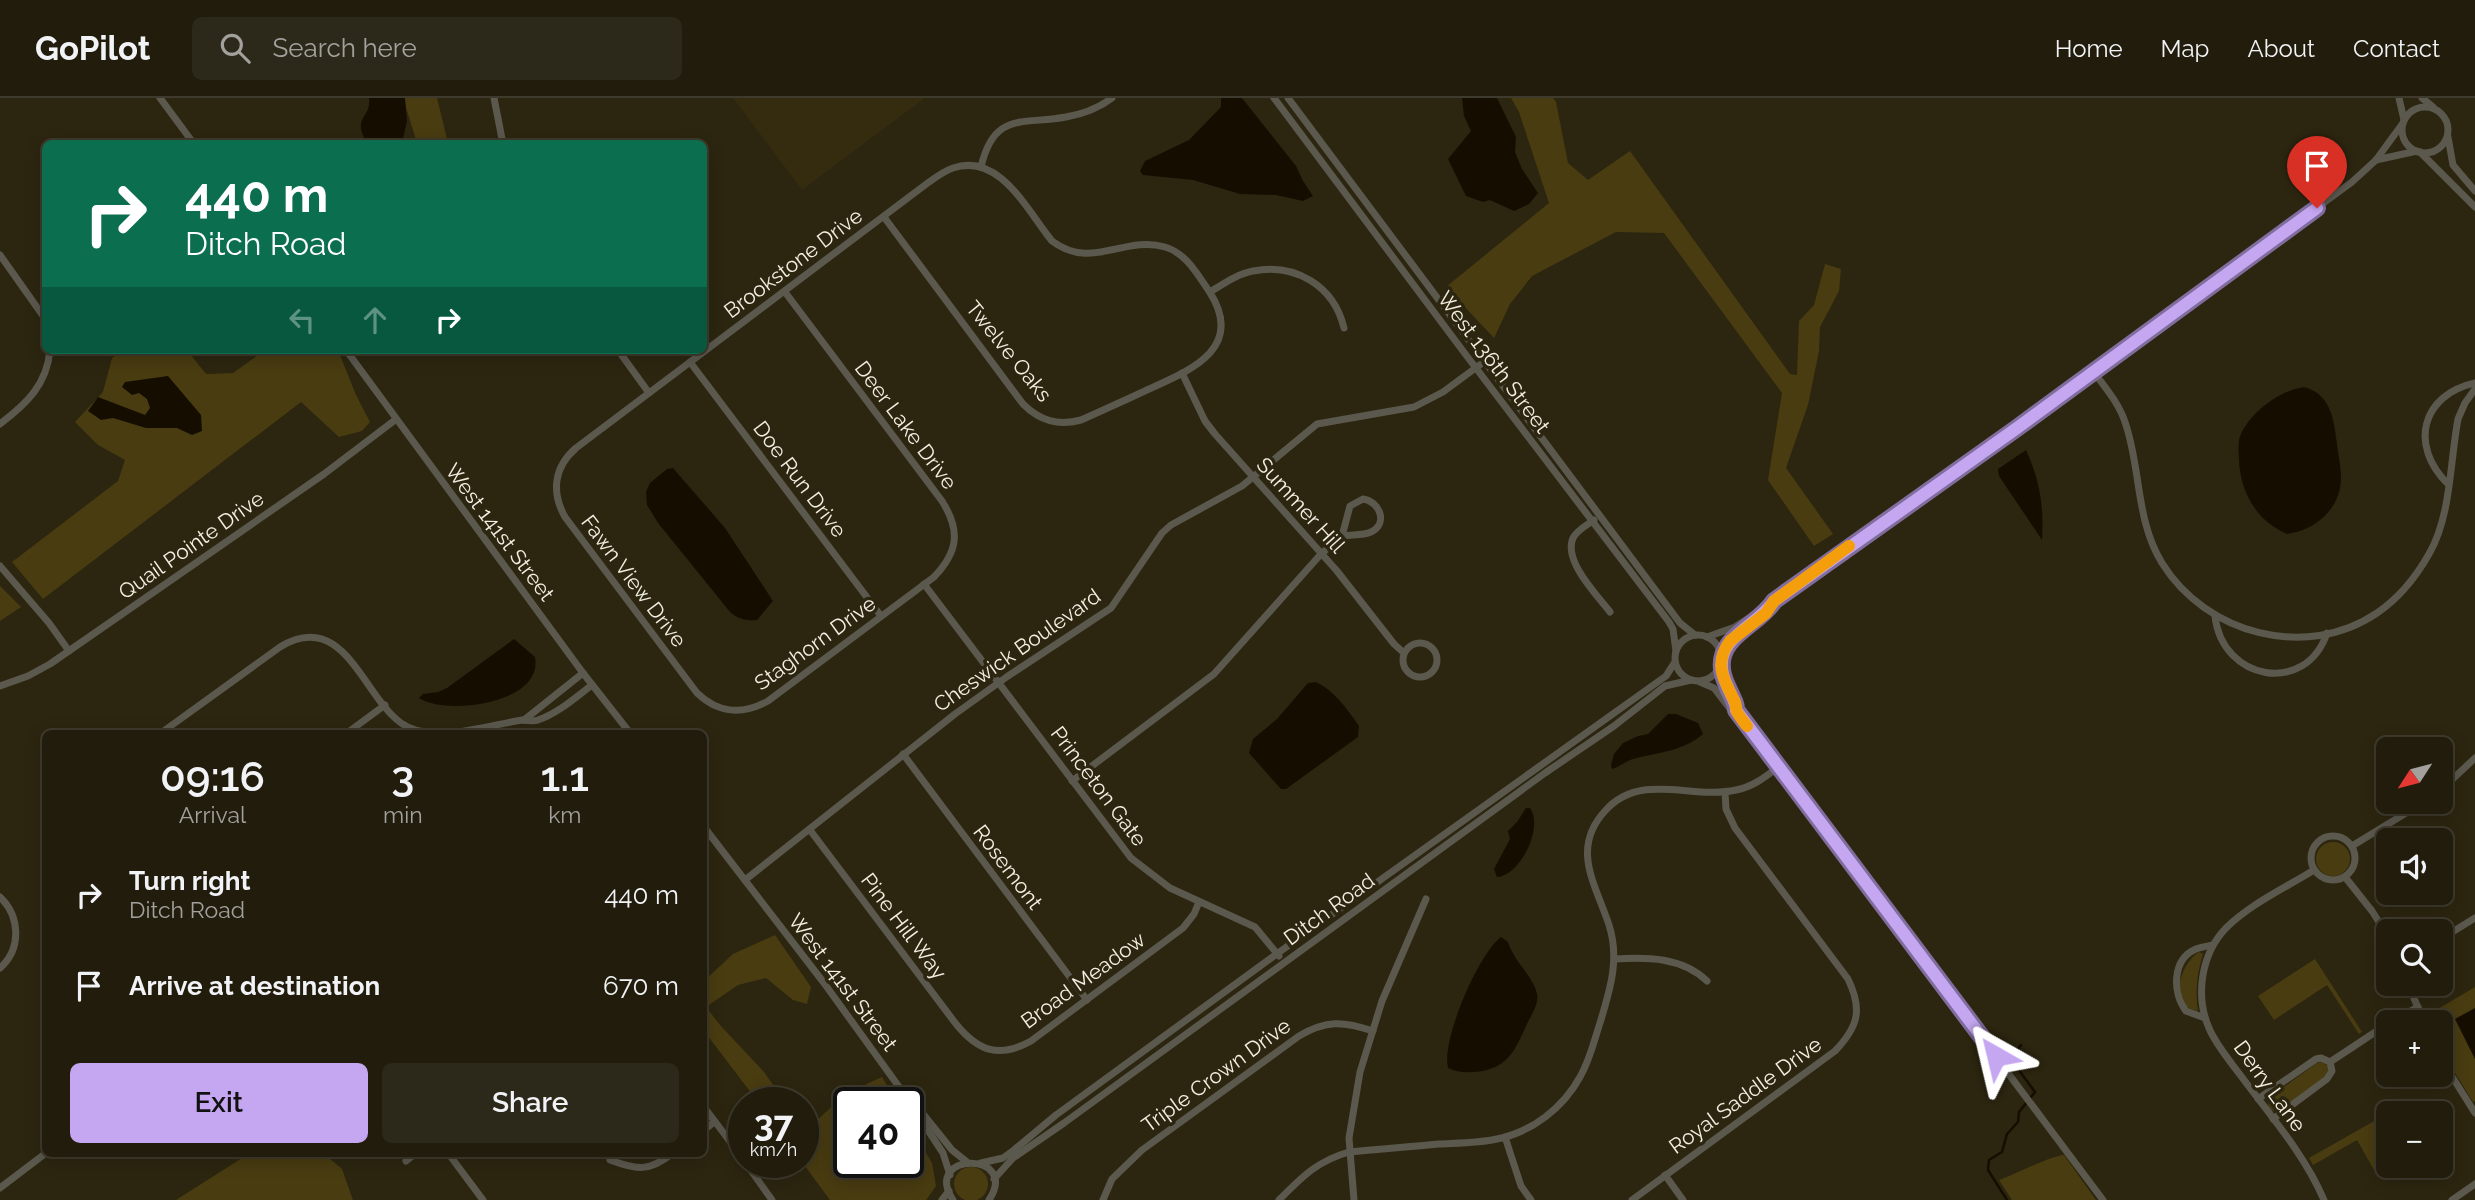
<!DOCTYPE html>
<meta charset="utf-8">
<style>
:root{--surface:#211c0c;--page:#2d291a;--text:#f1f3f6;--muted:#a2a19d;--line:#3e3a2d;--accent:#c5a7f1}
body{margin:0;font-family:Raleway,sans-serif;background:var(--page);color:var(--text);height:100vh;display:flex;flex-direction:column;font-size:26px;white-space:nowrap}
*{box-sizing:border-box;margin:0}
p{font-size:23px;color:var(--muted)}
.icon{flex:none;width:38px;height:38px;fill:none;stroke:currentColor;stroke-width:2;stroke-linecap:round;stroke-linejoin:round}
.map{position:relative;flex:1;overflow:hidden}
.side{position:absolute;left:42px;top:632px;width:665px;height:427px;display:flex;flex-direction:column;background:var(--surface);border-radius:10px;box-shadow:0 4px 18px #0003,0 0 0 2px var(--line)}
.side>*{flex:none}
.guide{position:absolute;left:42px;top:42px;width:665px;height:214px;border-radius:10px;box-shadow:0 4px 18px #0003,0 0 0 2px var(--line);background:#0b6e4f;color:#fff;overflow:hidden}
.needle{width:46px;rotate:234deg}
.controls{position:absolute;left:2376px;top:639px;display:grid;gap:14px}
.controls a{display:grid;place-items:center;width:77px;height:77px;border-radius:10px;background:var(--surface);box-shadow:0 4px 18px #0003,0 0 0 2px var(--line);font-size:35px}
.speed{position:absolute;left:728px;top:989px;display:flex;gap:14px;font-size:35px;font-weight:700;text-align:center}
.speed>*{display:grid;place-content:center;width:91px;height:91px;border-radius:50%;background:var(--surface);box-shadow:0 4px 18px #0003,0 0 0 2px var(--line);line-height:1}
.speed small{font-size:18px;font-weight:400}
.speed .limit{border:4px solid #111;border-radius:10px;background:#fff;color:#111}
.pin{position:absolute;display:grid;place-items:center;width:60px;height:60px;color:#fff;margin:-72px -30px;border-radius:50% 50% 50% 0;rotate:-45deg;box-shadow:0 0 7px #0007}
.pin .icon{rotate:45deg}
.me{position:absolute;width:77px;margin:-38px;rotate:323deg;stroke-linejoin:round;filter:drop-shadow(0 0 5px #0008)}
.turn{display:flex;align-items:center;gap:24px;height:147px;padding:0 28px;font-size:32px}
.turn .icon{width:91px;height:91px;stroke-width:2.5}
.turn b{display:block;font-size:49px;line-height:60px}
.lanes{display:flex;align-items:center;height:66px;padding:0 28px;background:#0003;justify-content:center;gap:35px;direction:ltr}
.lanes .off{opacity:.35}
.eta{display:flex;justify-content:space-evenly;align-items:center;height:119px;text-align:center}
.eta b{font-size:42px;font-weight:600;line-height:49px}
.action{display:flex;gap:14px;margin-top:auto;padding:14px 28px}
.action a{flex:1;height:80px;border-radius:10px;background:var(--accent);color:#111;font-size:28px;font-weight:600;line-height:80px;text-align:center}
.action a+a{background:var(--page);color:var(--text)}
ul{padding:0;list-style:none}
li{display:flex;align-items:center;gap:21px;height:91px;padding:0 28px}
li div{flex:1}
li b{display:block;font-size:26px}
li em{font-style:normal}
header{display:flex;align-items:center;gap:42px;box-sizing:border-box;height:98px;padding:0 35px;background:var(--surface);border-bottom:2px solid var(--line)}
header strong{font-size:33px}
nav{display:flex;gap:38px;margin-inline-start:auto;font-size:24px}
.search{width:490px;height:63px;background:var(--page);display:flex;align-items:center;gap:18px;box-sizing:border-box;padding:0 24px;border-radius:10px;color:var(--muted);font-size:26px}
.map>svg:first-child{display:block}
</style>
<header>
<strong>GoPilot</strong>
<div class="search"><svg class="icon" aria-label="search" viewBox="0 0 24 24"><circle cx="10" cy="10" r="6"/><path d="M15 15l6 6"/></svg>Search here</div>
<nav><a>Home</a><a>Map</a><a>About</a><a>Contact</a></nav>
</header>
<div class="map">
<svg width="2475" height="1102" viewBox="0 0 2475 1102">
<rect width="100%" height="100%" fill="#2c2610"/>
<!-- built -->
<polygon fill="#352c0f" points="733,0 925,0 802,92"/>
<!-- green -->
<g fill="#493c11">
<polygon points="403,0 437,0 448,45 417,45"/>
<polygon points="1511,0 1553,0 1556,4 1568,65 1588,82 1630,53 1790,276 1797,277 1799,223 1814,207 1825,166 1841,171 1839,193 1820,229 1819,253 1808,307 1786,370 1833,436 1814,448 1768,382 1782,295 1664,135 1616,134 1532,178 1510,206 1494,240 1446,189 1549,105 1519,14"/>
<polygon points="123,252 187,252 206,276 233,275 265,252 338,252 356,297 370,324 362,333 339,339 301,304 43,501 12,464 118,383 125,362 98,347 75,324 103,294 112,260"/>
<polygon points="0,488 21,509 0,523"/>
<circle cx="2333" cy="761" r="17"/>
<polygon points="775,837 811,889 807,906 793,902 766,880 738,887 706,909 720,927 764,974 785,1004 758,1004 704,933 704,883 733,856"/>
<path d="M2199,854L2203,856C2197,876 2195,892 2198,913C2167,907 2180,866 2199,854Z"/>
<polygon points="2315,861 2362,934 2359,936 2327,887 2274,922 2258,898"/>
<polygon points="2475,889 2475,1003 2473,1004 2441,952 2441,924 2429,924 2426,918"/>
<polygon points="2322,964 2328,968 2328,977 2277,1014 2271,1012 2268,1007 2270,999 2317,965"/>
<polygon points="882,979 897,1004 849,1004 849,1064 908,1064 908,1024 932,1065 936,1088 926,1102 830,1102 802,1064 803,1023 816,1023 847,995"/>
<polygon points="2399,1009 2402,1015 2389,1015 2389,1064 2374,1072 2357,1042 2313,1067 2309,1060"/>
<polygon points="250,1055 323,1055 342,1071 353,1102 176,1102"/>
<path d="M2064,1057L2096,1102H2012L1999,1082C2019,1075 2047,1059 2064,1057Z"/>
<circle cx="971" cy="1086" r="17"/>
</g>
<!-- water -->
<g fill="#150e00">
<path d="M369,0H405L407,23L402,45H367C351,18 372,20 369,0Z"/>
<polygon points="1221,0 1242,0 1296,68 1303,83 1313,98 1303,103 1276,97 1240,96 1193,82 1143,77 1140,73 1145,63 1189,42 1221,9"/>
<polygon points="1462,0 1497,0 1516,39 1515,54 1522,71 1538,95 1529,106 1514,113 1490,102 1483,104 1466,98 1448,61 1471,33 1464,18"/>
<polygon points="168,278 201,317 202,333 192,337 177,330 146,330 113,320 101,322 88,313 98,299 145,317 150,310 147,301 139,295 132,297 122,289 125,284"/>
<path d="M2304,289C2331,296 2334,322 2337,346C2338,356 2341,368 2341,378C2342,410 2316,432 2287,436C2257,423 2241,396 2239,363C2239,355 2237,344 2241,336C2252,313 2279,293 2304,289Z"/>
<path d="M2026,352C2040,383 2044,408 2042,442L1999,378L1998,371L2001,369Z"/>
<path d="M673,370L725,430L773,503L757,522C746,523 738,521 730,514L658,425L647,407L646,394L650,385L667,371Z"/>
<path d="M514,541L535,559C544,606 445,618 419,600L423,596L438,594L447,590Z"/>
<path d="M1316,584C1335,593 1347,611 1359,628L1358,639L1286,691H1281L1249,655L1253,641L1277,621L1308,585Z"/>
<path d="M1668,616H1676L1698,625L1703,636C1682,654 1658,654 1633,661C1625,663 1620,669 1612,671L1611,667L1614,656L1623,645L1638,638L1648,636Z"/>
<path d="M1526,710H1530C1544,729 1520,778 1497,779L1494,771L1510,741L1508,733L1517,724Z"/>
<path d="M1501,839L1508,844C1514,864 1534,879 1537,896C1539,907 1531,917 1527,926C1514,954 1508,971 1474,974C1464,975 1457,974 1448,970C1441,942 1479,855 1501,839Z"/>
<polygon points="2475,910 2475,961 2455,921"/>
</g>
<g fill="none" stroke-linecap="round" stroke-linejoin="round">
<!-- stream -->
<polyline stroke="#150e00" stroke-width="2.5" points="2007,1102 1988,1072 1989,1062 2002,1054 2007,1036 2018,1024 2019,1014 2035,994 2015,967 2015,955 2021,947"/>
<!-- minor -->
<g stroke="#5b584e" stroke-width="7">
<polyline points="160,0 194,46"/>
<polyline points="494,0 503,46"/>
<polyline points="1274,0 1463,253 1669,524 1673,531 1676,553"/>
<polyline points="1288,0 1680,525 1695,537"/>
<polyline points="2399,0 2404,22"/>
<polyline points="2422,0 2433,9"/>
<circle cx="2425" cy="32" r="23"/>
<polyline points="2448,39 2453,67 2475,93"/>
<polyline points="2420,54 2475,109"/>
<polyline points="2376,62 2417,53"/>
<path d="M981,69C994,13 1023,27 1066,19C1083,16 1099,10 1112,0"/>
<polyline points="0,157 46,222"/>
<path d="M785,194L942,403C961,433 958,454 934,479L768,603C742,617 719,616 697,595L565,419C551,394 554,369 576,350L921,90C931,83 941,74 953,70C1000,54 1028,114 1052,143C1092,173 1124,137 1165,149C1186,155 1197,176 1209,193C1246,250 1191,272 1149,291C1126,302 1103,312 1081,322C1058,328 1040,323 1023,306L884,119"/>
<path d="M1210,194C1223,186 1237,176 1253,173C1296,165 1334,188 1344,230"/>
<polyline points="346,252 583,575 630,635"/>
<polyline points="618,252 649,295"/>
<polyline points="690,264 881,518"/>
<path d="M2093,273C2106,290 2120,307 2126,327C2141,373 2136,423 2162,465C2206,536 2306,563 2377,515C2399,500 2416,479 2429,456C2451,419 2450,363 2458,321L2465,305L2475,291"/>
<polyline points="1182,275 1205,323 1215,336 1337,473 1394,546 1404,555"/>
<path d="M0,326C26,306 47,287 50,252"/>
<path d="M2448,386C2409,348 2421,297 2475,285"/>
<path d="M1363,401C1379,403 1389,425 1371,434C1362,438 1351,436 1342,438L1350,408Z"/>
<path d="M1594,422C1587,427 1577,432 1573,440C1563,463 1597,497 1610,514"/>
<polyline points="0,468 49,525 69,553"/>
<polyline points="924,486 1131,760 1170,790 1255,829 1279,858"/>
<path d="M2215,518C2222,583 2306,598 2327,535"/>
<circle cx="1698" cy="560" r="23"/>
<polyline points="1707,539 1735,529 1775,503 2017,330 2352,84 2376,62 2403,25"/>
<circle cx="1420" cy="562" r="17"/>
<path d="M1722,557C1732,534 1760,525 1774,504"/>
<polyline points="1721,566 1726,590 1736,606 1736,612 2103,1102"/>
<polyline points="1700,584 1714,590 1730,611 1736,612"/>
<polyline points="0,588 28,578 50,566 324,376 395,322"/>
<polyline points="524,622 583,575"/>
<path d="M161,635L280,549C344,510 363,598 401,625C431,647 489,627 522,622C528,622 533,624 538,622C557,616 576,599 592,587"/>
<polyline points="347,635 385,607"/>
<polyline points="903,656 1087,902"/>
<polyline points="1072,683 1214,576 1321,456 1342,438"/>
<polyline points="2441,692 2475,660"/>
<polyline points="704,729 824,885 902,993 943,1055 950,1077"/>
<path d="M810,732L956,926C978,953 999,961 1031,943L1183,830L1194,816L1199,804"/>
<circle cx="2333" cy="760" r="22"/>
<polyline points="2352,748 2424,704"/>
<path d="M2314,772C2285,790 2250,806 2226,830C2201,856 2195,898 2209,930C2216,947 2230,963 2241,978C2270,1017 2305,1057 2324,1102"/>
<polyline points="2345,779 2372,813 2389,840"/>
<polyline points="745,782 955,616 1008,578 1111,510 1162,435 1171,427 1242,388 1317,326 1414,309 1443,294 1485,263"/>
<path d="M0,799C20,818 22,851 0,870"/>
<polyline points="2441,841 2475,820"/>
<path d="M1615,861C1647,859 1682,859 1707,883"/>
<polyline points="2408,886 2424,924"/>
<path d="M2205,920L2186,913C2172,895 2172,861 2196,851C2201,849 2208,848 2213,847"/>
<polyline points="2390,924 2418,909"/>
<polyline points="2441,961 2475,1015"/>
<polyline points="2330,964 2389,925"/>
<polyline points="2258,1001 2316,961 2321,960 2330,964"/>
<polyline points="915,1006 952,1052 967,1064"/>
<polyline points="704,1009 744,1062"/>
<polyline points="2273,1021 2327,981 2332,973 2330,964"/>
<polyline points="704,1032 714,1024"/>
<polyline points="1505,1039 1521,1088 1531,1102"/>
<polyline points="448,1055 483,1102"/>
<path d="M610,1062C637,1072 649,1074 673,1055"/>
<polyline points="406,1063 416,1055"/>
<polyline points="745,1064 772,1102"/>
<polyline points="981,1065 1003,1060 1014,1052 1056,1017 1278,855 1666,578 1675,564"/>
<polyline points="1665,1077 1683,1102"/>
<polyline points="994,1081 1013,1060 1064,1025 1545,675 1614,628 1665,588 1691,582"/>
<polyline points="0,1090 46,1055"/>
<polyline points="942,1102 949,1093"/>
<path d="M953,1102C921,1053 1021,1053 989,1102"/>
<path d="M1103,1102L1112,1081L1142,1052L1299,938C1326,922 1343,923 1373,933"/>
<path d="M1279,1102C1302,1079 1317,1063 1349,1054C1379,1051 1409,1049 1439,1046C1458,1045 1479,1045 1497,1041C1532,1034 1563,1010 1580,979C1590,962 1594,943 1600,925C1610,892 1620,861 1609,827C1596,787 1570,751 1605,713C1640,673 1692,702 1736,692C1752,689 1764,680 1777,670"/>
<polyline points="1354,1102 1349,1040 1360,974 1382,903 1426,801"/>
<path d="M1632,1102L1835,953C1858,929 1863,912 1848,881L1735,730L1726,711L1725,694"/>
<polyline points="2452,1102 2475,1086"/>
</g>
</g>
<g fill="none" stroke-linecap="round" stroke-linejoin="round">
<defs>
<path id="route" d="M1996,958L1736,612C1737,603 1723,586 1722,571C1718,538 1759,527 1774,503L2017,330L2317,110"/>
</defs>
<!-- route casing -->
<use href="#route" stroke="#806d9d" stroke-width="18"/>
<!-- route -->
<use href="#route" stroke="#c5a7f1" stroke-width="12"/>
<!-- slow -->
<path stroke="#f59e0b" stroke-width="12" d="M1747,628C1744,624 1740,619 1737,614C1736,612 1736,606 1735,604C1724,582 1713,566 1730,543L1766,515L1774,503L1849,448"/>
</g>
<g text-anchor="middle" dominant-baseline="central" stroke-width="7" stroke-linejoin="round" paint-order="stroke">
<!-- street labels -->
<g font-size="21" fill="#f3efe2" stroke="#2c2610">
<text transform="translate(793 165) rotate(-37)">Brookstone Drive</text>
<text transform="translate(1009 253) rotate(51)">Twelve Oaks</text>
<text transform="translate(1494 264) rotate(53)">West 136th Street</text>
<text transform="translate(906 327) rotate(53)">Deer Lake Drive</text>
<text transform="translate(800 381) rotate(53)">Doe Run Drive</text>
<text transform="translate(1301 407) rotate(48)">Summer Hill</text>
<text transform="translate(500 434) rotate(53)">West 141st Street</text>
<text transform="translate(191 447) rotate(-35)">Quail Pointe Drive</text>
<text transform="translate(634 483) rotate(53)">Fawn View Drive</text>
<text transform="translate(815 545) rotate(-36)">Staghorn Drive</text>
<text transform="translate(1017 552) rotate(-35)">Cheswick Boulevard</text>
<text transform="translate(1099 688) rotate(53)">Princeton Gate</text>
<text transform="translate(1008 769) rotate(53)">Rosemont</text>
<text transform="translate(1329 811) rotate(-36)">Ditch Road</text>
<text transform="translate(904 828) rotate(53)">Pine Hill Way</text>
<text transform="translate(1083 882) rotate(-36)">Broad Meadow</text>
<text transform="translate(843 884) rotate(53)">West 141st Street</text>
<text transform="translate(1216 977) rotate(-36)">Triple Crown Drive</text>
<text transform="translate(2270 988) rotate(54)">Derry Lane</text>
<text transform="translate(1745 997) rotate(-36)">Royal Saddle Drive</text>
</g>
</g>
</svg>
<div class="controls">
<a><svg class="needle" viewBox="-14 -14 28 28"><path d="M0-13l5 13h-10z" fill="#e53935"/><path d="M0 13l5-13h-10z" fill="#a2a19d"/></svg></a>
<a><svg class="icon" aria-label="sound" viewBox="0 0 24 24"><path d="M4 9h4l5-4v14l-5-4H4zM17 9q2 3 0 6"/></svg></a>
<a><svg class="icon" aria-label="search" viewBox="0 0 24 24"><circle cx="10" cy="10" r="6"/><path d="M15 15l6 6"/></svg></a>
<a>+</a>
<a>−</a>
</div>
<div class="speed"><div>37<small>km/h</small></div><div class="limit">40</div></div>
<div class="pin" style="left:2317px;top:110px;background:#d93025"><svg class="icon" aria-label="arrive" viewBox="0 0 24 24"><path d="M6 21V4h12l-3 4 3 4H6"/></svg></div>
<svg class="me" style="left:1996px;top:958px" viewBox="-20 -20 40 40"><path d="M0-17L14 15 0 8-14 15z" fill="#c5a7f1" stroke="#fff" stroke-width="4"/></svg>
<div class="guide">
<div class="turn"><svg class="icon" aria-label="right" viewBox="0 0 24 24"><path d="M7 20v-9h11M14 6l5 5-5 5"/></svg><div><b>440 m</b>Ditch Road</div></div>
<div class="lanes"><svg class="icon off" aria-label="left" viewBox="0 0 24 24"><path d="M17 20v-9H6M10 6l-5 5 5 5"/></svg><svg class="icon off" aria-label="ahead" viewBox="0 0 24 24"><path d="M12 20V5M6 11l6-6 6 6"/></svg><svg class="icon" aria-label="right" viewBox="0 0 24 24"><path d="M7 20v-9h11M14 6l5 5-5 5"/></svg></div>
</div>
<section class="side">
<div class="eta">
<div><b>09:16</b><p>Arrival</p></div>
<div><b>3</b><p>min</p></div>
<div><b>1.1</b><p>km</p></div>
</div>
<ul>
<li><svg class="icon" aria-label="right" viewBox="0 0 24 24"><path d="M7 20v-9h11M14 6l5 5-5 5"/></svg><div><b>Turn right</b><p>Ditch Road</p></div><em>440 m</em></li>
<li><svg class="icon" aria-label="arrive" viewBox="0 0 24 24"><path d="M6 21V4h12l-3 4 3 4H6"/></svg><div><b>Arrive at destination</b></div><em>670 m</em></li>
</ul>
<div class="action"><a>Exit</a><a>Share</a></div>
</section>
</div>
